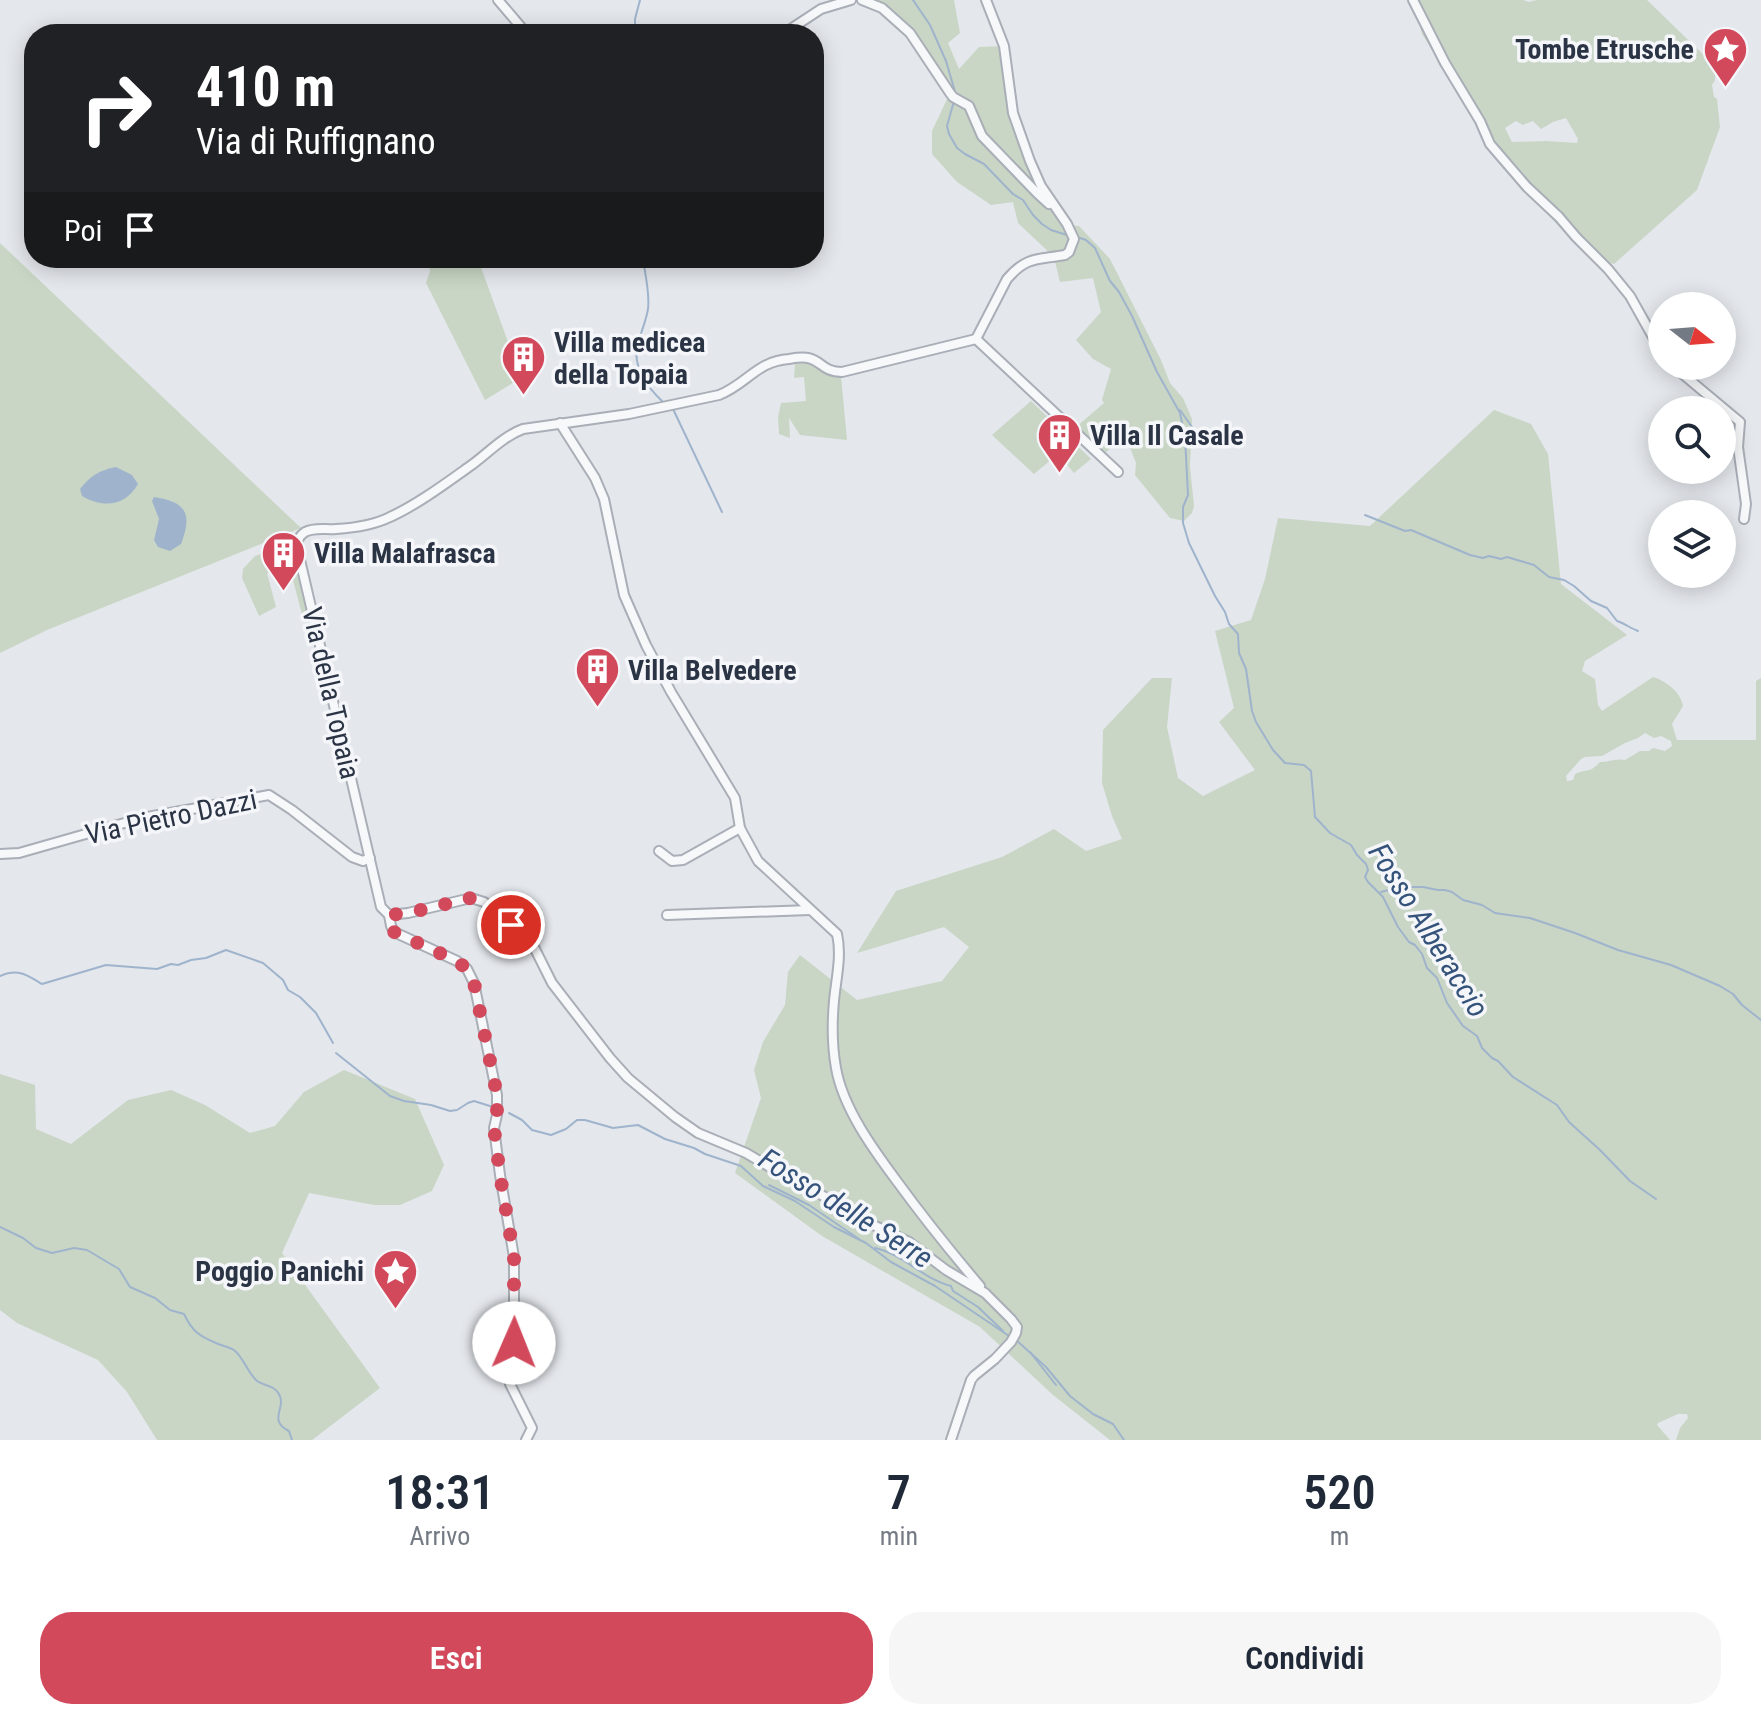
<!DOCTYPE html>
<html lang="it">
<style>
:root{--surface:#fff;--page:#f6f6f7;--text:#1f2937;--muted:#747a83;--accent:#d1495b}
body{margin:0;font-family:"Roboto Condensed",sans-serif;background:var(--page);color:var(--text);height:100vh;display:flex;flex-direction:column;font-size:30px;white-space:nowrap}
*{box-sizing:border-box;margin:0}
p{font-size:26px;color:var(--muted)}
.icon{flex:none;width:44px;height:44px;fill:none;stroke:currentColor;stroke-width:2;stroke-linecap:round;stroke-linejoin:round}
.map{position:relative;height:1440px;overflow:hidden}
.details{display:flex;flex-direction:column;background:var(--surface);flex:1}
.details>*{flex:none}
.top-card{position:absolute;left:24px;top:24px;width:800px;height:244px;border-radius:32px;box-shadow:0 4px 20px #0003;background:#202124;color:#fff;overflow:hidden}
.needle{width:52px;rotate:107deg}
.buttons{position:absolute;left:1648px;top:292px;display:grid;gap:16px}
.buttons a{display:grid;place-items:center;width:88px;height:88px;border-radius:50%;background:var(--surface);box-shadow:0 4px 20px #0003;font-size:40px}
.pin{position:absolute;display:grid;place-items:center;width:68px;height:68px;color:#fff;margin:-34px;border:4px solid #fff;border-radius:50%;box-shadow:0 2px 8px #0007}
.me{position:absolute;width:88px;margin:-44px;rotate:1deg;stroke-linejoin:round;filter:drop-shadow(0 0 6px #0008)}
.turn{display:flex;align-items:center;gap:28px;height:168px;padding:0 40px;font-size:36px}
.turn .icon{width:104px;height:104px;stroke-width:2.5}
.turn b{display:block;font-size:56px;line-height:68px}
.then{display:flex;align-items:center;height:76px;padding:0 40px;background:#0003;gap:16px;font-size:30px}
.eta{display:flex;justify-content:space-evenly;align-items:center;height:136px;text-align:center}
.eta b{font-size:48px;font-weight:600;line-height:56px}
.button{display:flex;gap:16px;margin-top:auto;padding:16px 40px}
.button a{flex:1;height:92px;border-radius:32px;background:var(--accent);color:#fff;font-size:32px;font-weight:600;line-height:92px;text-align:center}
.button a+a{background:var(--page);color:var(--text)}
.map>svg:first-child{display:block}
</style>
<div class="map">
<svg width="1761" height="1440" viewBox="0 0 1761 1440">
<rect width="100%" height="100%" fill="#e4e7ec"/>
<!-- green -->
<g fill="#c9d6c5" fill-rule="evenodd">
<polygon points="862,0 954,0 960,33 948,43 959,69 979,47 1004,46 1010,91 1030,161 1067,225 1079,226 1110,259 1161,360 1170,383 1183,398 1192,419 1190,467 1194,506 1192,513 1184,521 1170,518 1135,475 1136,463 1125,435 1103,455 1076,427 1104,403 1102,400 1111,369 1093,359 1076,340 1101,312 1093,278 1060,282 1054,257 1018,223 1013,202 991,205 957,182 932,154 932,131 950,93 910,33 882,8"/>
<path d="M1414,0H1523L1529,2L1537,0H1647L1715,66V80L1712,85L1714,97L1717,99L1720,127L1697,190L1614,264L1583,252L1509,173L1422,34ZM1566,118L1578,139L1577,143L1546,141L1512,142L1505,128L1516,121L1523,125L1533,121L1541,129L1553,122Z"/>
<polygon points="0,243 301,528 47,630 0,653"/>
<polygon points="427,258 467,258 468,261 478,259 521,378 485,400 426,283 430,271"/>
<polygon points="805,363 841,376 847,440 800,435 789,418 790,438 779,434 778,417 781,403 806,401 804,377 794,378 795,364"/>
<polygon points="1031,401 1091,459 1074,473 1058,454 1034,474 992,435"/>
<path d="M1494,410L1531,424L1548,454L1561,584L1627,635L1585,661L1582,671L1595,679L1598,705L1602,711L1653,677C1666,681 1681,692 1683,706L1672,724L1677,740H1756V681L1761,678V1440H1676L1680,1428L1688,1418L1687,1414H1678L1658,1423L1657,1425L1670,1440H1110L1053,1395L980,1327L822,1236L735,1173L761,1098L754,1070L763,1042L785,1005L788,972L800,955L857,1000L942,981L969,947L944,927L857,953L896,891L1002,857L1054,829L1086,851L1122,839L1112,816L1102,783L1103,730L1152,678H1172L1167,727L1178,778L1203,796L1255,770L1219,722L1234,708L1215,631L1251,620L1265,579L1278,518L1370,526ZM1645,733L1654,738L1661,736L1671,741L1672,746L1665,751L1653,748L1649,751H1640L1625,760C1615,758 1609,762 1600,762C1589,774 1588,768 1575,774L1573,780L1567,781L1566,776L1581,759L1585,757L1602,756L1625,743L1638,738Z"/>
<polygon points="293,543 311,623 304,622 293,580 284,570 267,573 276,607 259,616 242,578 243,569 255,556"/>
<polygon points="344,1070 415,1099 444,1165 432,1191 400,1205 374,1205 309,1193 282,1253 380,1388 312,1440 157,1440 127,1392 98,1360 17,1323 0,1310 0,1074 35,1085 36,1129 71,1144 128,1100 171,1090 205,1105 250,1133 275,1126 304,1092"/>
</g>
<!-- water -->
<g fill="#9fb4cc">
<path d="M116,467L132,475L138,484C125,507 102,508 82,496L80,489C90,476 100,470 116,467Z"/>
<path d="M154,497C188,502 192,515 181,544L170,551L158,547L154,540L159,519L152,501Z"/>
</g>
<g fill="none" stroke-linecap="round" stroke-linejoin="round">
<!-- stream -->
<g stroke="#9fb4cc" stroke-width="2">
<polyline points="913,0 930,25 946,61 956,95"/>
<polyline points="635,34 635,19 640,0"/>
<polyline points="954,101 947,126 949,134 957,148 965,154 984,164 1013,194 1023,200 1033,215 1042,224 1051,230 1067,235"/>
<polyline points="1077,237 1086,240 1095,248 1110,281 1119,292 1132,316 1157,372 1180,413 1185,437 1188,495 1183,507 1183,523 1189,543 1215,596 1225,612 1229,624 1238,634 1239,653 1246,669 1252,711 1256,722 1273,750 1285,763 1304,765 1311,771 1315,817 1330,833 1351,845 1357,855 1366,864 1368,870 1365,877 1368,882 1383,897 1398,927 1409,942 1415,945 1422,954 1427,968 1437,978 1447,1003 1463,1026 1477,1036 1482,1048 1492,1058 1498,1061 1513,1077 1557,1105 1569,1122 1600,1150 1630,1181 1656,1199"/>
<path d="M643,258C645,275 650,293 648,309C646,322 640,334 637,347C633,369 649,389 664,403"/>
<polyline points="673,409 722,512"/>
<polyline points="1180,410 1192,427"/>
<path d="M1365,515L1405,531L1411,530L1470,555L1483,558L1489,556L1501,559L1507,557L1534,565L1549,577L1564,580L1574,586L1591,601L1607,608L1617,621C1624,623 1630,628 1638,631"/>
<polyline points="1381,892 1400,887 1423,887 1438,890 1445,890 1452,892 1463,900 1482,905 1495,913 1530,918 1575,933 1618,950 1671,965 1720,986 1733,994 1742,1005 1761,1020"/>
<path d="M0,976C18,968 27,975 42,984L106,965L157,969L171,964L178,965L191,960L206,958L226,950L263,963L283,980L288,990L300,997L316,1013L333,1043"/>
<polyline points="336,1053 390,1096 404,1101 431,1105 450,1111 457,1110 468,1103 474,1101 493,1107"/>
<polyline points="509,1113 522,1120 532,1130 551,1135 566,1129 577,1120 585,1120 613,1128 638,1125 665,1139 694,1148 705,1154 741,1166 763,1186 795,1201 834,1227 866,1243 891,1262 935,1286 1009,1336"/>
<polyline points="769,1185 809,1205 859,1239"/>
<path d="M0,1227L23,1238L36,1248L52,1253L74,1248L87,1250L119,1269L130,1287L155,1298L170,1310L184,1314C192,1331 199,1336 216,1343C222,1346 229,1347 234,1350C244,1358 247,1372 257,1381C264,1386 274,1385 279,1394C287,1408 267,1420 289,1431L292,1440"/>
<path d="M875,1248C903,1254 923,1279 951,1286L953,1291L978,1307L1003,1331"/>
<polyline points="1015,1339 1046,1367 1070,1396 1093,1414 1113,1424 1124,1440"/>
<polyline points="1030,1352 1056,1385"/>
</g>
<defs>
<g id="street">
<polyline points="498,0 527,34"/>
<polyline points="862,0 882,8 910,33 950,93 953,97 969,106 982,136 1037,193 1049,204"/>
<polyline points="1413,0 1445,63 1480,121 1490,144 1527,187 1559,217 1576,237 1608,269 1630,296 1662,353"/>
<polyline points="783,34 821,9 851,0"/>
<path d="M976,339L1007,279C1027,256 1037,260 1065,255L1069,252L1074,239L1067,224L1041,186L1030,161L1013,113L1004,46L986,0"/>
<polyline points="976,339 1118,472"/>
<polyline points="1673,366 1740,422 1738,447 1746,504 1744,519"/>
<path d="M560,423L595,478L604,499L624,595L646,645L671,692L735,798L740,828L758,861L837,934C842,956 836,979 834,1001C832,1023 832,1046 836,1068C843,1108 873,1149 896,1180C923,1217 951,1252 980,1286"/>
<polyline points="659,851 672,861 683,860 740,828"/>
<polyline points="0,854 19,853 142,818 269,795 292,810 352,857 363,861 370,858"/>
<polyline points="389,915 391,926 394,932 457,961 467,969 474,983 497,1095 497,1115 494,1128 500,1175 514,1257 514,1343 510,1384 532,1428 526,1440"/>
<polyline points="667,915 810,910"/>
<path d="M951,1440L971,1380L974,1376L995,1359L1011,1342L1016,1333L1017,1327L1011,1319L985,1293L946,1270L909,1242L867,1222L829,1199L785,1176L746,1153L698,1133L675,1117L628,1078L610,1058L552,983L534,947L484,902L471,898L408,913L389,915L381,907L297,547C297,540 299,536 305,532C315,527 326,530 336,529C353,528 374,525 390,517C417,505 449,481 473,464C489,452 504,436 523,429L629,414L719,395C747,384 757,361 789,359C795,358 803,357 808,358C822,361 823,372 842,372L976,339"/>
</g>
</defs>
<!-- street casing -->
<use href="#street" stroke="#a9aeb7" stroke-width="12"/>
<!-- street -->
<use href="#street" stroke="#f7f8fa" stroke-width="8"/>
</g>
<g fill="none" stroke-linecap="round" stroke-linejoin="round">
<!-- route -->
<polyline stroke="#d1495b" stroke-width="14" stroke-dasharray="0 25.2" points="511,925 484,902 471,898 408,913 389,915 391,926 394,932 457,961 467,969 474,983 497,1095 497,1115 494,1128 500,1175 514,1257 514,1343"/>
</g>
<!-- icons -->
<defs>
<symbol id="sight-pin" viewBox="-11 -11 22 30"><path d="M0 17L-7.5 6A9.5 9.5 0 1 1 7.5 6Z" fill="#d1495b" stroke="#f4f6f9"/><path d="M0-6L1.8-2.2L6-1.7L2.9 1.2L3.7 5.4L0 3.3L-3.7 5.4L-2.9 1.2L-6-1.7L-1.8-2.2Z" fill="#fff"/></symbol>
<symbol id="building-pin" viewBox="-11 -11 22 30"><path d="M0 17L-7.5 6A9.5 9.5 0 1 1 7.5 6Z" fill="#d1495b" stroke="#f4f6f9"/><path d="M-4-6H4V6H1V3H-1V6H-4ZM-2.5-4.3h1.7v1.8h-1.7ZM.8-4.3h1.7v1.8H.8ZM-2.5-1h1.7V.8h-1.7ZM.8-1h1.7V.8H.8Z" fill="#fff"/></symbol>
</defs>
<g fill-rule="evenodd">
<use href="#sight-pin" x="1700" y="24" width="51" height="69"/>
<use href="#building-pin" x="498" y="332" width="51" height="69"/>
<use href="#building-pin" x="1034" y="410" width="51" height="69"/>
<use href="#building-pin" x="258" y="528" width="51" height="69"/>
<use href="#building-pin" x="572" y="644" width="51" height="69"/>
<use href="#sight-pin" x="370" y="1246" width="51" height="69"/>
</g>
<g text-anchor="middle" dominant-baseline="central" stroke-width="7" stroke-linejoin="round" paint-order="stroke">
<!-- poi labels -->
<g font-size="28" font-weight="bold" fill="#2b3445" stroke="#f4f6f9" text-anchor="start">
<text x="1694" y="49" text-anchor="end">Tombe Etrusche</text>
<text x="554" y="342">Villa medicea<tspan x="554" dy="32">della Topaia</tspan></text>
<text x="1090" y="435">Villa Il Casale</text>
<text x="314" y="553">Villa Malafrasca</text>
<text x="628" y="670">Villa Belvedere</text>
<text x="364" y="1271" text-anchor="end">Poggio Panichi</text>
</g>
<!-- street labels -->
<g font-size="28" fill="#2b3445" stroke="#f4f6f9">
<text transform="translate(331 693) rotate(77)">Via della Topaia</text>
<text transform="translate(171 817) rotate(-12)">Via Pietro Dazzi</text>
</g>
<!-- water labels -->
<g font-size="30" font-style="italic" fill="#34527a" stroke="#f4f6f9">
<text transform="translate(1429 930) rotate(58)">Fosso Alberaccio</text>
<text transform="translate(846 1208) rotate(32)">Fosso delle Serre</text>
</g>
</g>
</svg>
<div class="buttons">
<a><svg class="needle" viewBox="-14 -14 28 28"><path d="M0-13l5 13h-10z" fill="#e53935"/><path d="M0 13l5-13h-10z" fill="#747a83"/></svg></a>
<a><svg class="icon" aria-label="search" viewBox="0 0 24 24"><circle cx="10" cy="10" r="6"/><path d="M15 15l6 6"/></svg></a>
<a><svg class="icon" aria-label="layers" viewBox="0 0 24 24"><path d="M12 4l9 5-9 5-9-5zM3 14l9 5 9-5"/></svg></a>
</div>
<div class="pin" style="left:511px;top:925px;background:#d93025"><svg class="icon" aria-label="arrive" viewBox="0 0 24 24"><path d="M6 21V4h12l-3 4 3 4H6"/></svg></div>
<svg class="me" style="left:514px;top:1343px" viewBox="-20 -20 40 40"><circle r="19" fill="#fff"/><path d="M0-13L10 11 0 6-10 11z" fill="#d1495b"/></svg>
<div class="top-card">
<div class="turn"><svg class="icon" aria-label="right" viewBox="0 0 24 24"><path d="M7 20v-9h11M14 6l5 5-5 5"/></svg><div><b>410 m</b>Via di Ruffignano</div></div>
<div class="then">Poi<svg class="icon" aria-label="arrive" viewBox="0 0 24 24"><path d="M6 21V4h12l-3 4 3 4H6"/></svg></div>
</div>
</div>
<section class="details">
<div class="eta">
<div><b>18:31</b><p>Arrivo</p></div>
<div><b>7</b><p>min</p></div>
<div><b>520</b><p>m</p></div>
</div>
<div class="button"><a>Esci</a><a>Condividi</a></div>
</section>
